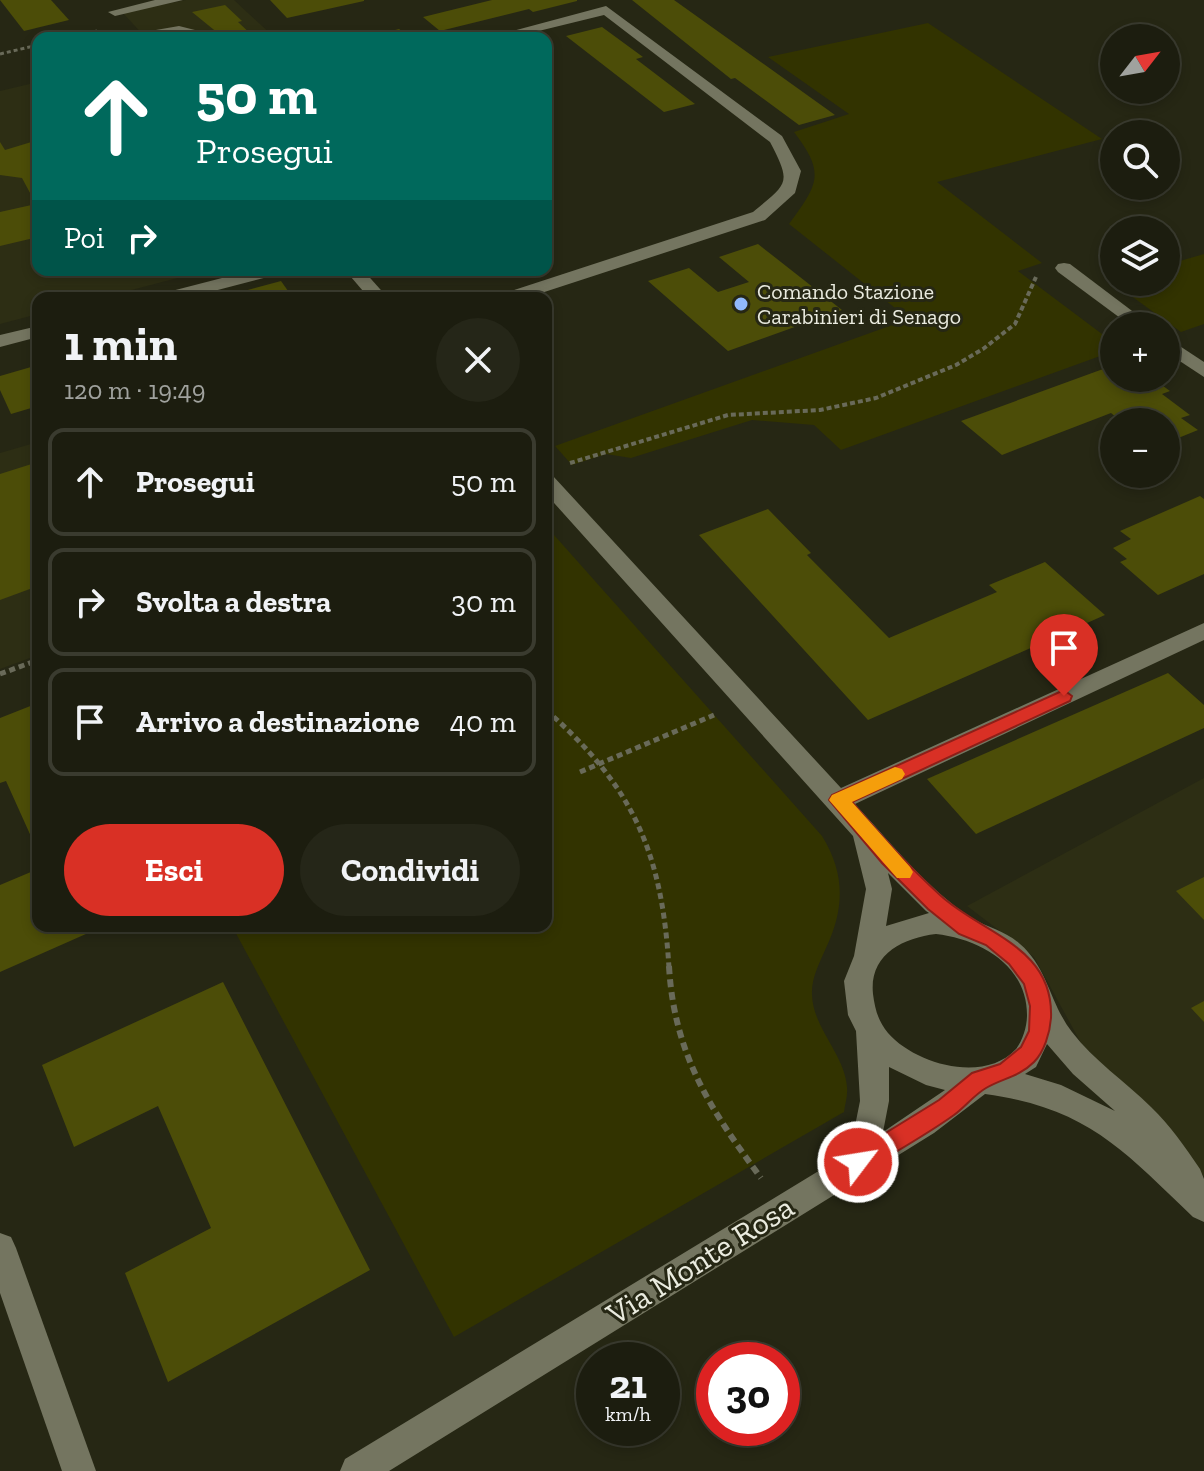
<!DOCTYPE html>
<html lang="it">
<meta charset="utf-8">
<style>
:root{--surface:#1c1d0f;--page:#252618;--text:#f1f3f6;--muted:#a0a29e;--line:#3a3b2f;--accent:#d93025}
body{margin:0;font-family:"Zilla Slab",serif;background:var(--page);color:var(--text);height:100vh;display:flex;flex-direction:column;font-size:30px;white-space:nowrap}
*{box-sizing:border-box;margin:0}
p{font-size:26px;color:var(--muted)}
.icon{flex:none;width:44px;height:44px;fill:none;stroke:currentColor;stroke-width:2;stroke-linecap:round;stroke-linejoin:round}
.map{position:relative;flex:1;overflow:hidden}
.drawer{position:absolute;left:32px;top:292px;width:520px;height:640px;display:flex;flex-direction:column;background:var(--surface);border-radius:16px;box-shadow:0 4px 12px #0003,0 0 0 2px var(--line)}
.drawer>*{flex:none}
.guide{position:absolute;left:32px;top:32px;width:520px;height:244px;border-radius:16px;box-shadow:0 4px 12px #0003,0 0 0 2px var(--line);background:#00695c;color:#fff;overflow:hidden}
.needle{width:52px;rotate:59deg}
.controls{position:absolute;left:1100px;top:24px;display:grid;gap:16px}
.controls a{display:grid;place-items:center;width:80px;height:80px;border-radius:50%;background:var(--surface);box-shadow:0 4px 12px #0003,0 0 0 2px var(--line);font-size:40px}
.speed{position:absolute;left:576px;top:1342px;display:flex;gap:16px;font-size:40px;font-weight:700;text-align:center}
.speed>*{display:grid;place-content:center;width:104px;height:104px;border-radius:50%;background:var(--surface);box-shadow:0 4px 12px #0003,0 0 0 2px var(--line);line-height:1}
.speed small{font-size:20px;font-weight:400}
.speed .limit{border:12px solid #d22;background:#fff;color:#111}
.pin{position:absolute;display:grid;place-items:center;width:68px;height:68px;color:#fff;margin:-82px -34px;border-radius:50% 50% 50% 0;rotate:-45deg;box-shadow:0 0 8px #0007}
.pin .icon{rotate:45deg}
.me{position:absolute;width:88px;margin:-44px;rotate:59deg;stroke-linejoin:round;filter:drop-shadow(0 0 6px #0008)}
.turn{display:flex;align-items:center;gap:28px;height:168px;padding:0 32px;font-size:36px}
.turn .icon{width:104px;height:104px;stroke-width:2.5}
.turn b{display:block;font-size:56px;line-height:68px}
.then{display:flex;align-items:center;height:76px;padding:0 32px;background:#0003;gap:16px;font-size:30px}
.round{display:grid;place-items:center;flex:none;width:84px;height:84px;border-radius:42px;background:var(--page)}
.overview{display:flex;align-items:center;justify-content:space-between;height:136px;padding:0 32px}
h1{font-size:48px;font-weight:800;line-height:60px}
.primary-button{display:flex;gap:16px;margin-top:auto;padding:16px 32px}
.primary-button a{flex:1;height:92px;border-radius:48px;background:var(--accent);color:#fff;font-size:32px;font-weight:800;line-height:92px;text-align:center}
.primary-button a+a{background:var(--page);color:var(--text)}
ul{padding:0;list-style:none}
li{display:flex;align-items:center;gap:24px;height:108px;margin:0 16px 12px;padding:0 16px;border:4px solid var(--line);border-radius:16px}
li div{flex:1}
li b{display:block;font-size:30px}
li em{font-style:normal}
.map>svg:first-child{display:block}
</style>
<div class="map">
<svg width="1204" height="1471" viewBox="0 0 1204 1471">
<rect width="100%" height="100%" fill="#262714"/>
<!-- built -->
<g fill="#2d2e14">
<polygon points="186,0 234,0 275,38 146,38 122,12"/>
<polygon points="38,82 38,270 208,270 101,298 38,298 38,314 0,324 0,91"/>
<polygon points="38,442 38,655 0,669 0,453"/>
<polygon points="1204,778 1204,1177 1183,1147 1081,1043 1034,957 967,906"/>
</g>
<!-- green -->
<g fill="#323300">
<path d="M928,23L1102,139L937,182L1042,263L1018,271L1114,343V351L841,450L814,425L752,420L631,458L606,454L572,465L555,446L909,319L789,224C818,184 826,174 794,132L849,114L768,57Z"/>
<polygon points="1204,254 1204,324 1181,332 1112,282 1166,282 1166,265"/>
<path d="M546,526L822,836C845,873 845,908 826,948C820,962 811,978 812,995C813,1028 845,1055 847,1087C848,1095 845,1104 844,1112L454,1337L232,926H546Z"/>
</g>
<!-- building -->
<g fill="#4c4d08">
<polygon points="0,0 51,0 69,20 24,31"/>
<polygon points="270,0 364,0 364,1 287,18"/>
<polygon points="492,0 577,0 577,1 533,12 529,9 440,31 423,17"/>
<polygon points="632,0 674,0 835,115 799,125 735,78 731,79"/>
<polygon points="225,5 242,21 238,22 255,38 224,38 192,12"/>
<polygon points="602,27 643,57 636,59 695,104 664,112 566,36"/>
<polygon points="399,29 411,38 367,38 367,37"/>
<polygon points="38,140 38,237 0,246 0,212 36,204 22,178 0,175 0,142 5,150"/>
<polygon points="758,244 842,310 728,351 648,281 689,268 718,292 749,282 719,257"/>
<polygon points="281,281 293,298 231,298 229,295"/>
<polygon points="38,365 38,406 11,414 0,390 0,376"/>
<polygon points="1114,365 1114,378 1152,378 1170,391 1162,394 1190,415 1181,418 1198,430 1166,443 1166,422 1122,422 1111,413 1002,455 961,421"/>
<polygon points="38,462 38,586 0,600 0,474"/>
<polygon points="1200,496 1204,499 1204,574 1158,595 1120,562 1127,559 1113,548 1131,539 1120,531"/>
<polygon points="768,509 811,553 807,555 889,638 997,592 989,585 1045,562 1105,615 868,720 699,535"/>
<polygon points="1168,673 1204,705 1204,728 976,834 927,779"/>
<polygon points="38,703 38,852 6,781 0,783 0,718"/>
<polygon points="38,869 38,926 104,926 0,972 0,885"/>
<polygon points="1204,877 1204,920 1176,891"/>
<polygon points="223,982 370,1270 168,1382 125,1273 211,1228 158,1106 74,1147 42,1065"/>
<polygon points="1204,1001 1204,1022 1191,1008"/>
</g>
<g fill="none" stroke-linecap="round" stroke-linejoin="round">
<!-- path-far3 -->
<g stroke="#696a59" stroke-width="3" stroke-dasharray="4 3" stroke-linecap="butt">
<polyline points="67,38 97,31"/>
<polyline points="0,54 38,45"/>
</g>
<!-- path-far2 -->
<polyline stroke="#696a59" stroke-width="4" stroke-dasharray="5 3" stroke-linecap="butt" points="570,463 728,415 820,410 876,398 956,365 983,349 1015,324 1036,277"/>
<!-- path-far1 -->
<g stroke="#696a59" stroke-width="5" stroke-dasharray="6 4" stroke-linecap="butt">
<polyline points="0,674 38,660"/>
<path d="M546,710C634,787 662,853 669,968"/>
<polyline points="580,772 714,715"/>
</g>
<!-- path -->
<path stroke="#696a59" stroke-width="6" stroke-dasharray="8 5" stroke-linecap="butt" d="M669,966C674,1054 710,1109 761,1178"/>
<!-- minor -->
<g fill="#747560" fill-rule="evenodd">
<polygon points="155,0 183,0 115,16 108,12"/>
<path d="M606,6L782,136L801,171L795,193L765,220L526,298H499L502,294L753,212C788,183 792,184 770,142L604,15L510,38H486Z"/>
<polygon points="179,26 199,31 208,38 179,34 132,38 150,31"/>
<polygon points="1064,263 1070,264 1152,326 1131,326 1058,272 1055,268 1058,264"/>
<polygon points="253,270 282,270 279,274 187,298 157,298 160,294"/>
<polygon points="345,270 363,270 388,298 369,298"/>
<polygon points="38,326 38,337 0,347 0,335"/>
<polygon points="1166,337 1204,362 1204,377 1166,352"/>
<path d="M546,475L553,476L841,788L1204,623V640L855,804C891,843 927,889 972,918C988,928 1006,931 1020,944C1048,968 1050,1004 1072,1032C1094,1061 1125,1081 1151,1107C1170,1125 1185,1147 1200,1169L1204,1179V1222L1193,1217C1122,1149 1087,1108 985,1094L934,1133L389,1471H340L345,1459L835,1161L854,1131L860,1101L856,1031L848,1015L844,981L854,956L866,889L853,836L546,494ZM888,873L926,911L929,913L886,926L892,889ZM936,934C980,939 1027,965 1027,1015C1027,1026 1023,1040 1016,1049C984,1084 915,1064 888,1033C878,1021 875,1009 873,994C869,955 902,938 936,934ZM1047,1044L1073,1074L1115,1111L1061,1085L1025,1074L1036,1067ZM889,1067L926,1085L945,1090L883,1132L889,1101Z"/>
<polygon points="0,1233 11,1237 16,1248 96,1471 62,1471 0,1293"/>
</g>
</g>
<!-- route -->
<path fill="#d93025" stroke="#8d1f18" stroke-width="2" d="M1064,690L1072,696L1070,701L852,802C880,834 908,866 940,895C982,934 1054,946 1051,1018C1050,1033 1044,1052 1034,1062C1019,1077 1003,1078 986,1088C974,1095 965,1107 954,1115C926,1135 895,1152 866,1170L858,1173L850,1170L846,1162L850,1155L939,1100L972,1073L1000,1064L1021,1047L1029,1031L1030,1006L1024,984L1009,964L986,945L959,934L928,909L882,863L829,800L832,795Z"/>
<!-- slow -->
<polygon fill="#f59e0b" points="895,767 902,769 905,774 902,779 852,802 910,867 913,872 910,878 897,878 829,800 832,795"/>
<!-- markers -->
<circle fill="#90b8fd" stroke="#262714" stroke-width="3" cx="741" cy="304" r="8"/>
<g text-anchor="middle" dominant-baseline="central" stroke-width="6" stroke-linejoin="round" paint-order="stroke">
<!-- far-poi labels -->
<g font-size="22" fill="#eaebdf" stroke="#262714" text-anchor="start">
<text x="757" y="291">Comando Stazione<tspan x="757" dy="25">Carabinieri di Senago</tspan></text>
</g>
<!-- near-street labels -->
<g font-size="32" fill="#eaebdf" stroke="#262714">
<text transform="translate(700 1260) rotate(-32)">Via Monte Rosa</text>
</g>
</g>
</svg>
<div class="controls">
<a><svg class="needle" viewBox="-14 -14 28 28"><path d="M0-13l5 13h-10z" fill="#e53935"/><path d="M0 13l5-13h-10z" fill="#a0a29e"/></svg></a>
<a><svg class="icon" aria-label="search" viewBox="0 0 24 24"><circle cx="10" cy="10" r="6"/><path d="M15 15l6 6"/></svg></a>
<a><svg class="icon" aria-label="layers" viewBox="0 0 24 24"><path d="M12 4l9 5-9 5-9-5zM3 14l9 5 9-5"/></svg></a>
<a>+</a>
<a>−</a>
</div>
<div class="speed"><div>21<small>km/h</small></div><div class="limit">30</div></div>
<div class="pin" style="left:1064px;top:696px;background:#d93025"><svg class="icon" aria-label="arrive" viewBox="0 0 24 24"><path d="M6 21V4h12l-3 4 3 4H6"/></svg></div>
<svg class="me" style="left:858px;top:1162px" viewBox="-20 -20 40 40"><circle r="17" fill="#d93025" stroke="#fff" stroke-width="3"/><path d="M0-11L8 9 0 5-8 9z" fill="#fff"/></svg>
<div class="guide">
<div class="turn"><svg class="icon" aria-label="ahead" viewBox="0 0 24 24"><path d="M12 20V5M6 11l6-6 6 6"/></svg><div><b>50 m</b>Prosegui</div></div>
<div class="then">Poi<svg class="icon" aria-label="right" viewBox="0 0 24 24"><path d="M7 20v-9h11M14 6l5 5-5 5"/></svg></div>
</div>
<section class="drawer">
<div class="overview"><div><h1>1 min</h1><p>120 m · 19:49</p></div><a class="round"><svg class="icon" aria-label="close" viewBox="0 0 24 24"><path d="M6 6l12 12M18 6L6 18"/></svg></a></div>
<ul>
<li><svg class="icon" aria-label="ahead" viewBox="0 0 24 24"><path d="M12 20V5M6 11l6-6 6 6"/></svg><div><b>Prosegui</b></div><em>50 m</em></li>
<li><svg class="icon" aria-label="right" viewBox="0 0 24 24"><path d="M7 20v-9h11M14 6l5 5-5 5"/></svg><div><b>Svolta a destra</b></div><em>30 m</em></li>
<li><svg class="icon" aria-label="arrive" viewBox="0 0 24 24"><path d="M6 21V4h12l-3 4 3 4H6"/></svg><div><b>Arrivo a destinazione</b></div><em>40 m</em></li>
</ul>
<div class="primary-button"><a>Esci</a><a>Condividi</a></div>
</section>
</div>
